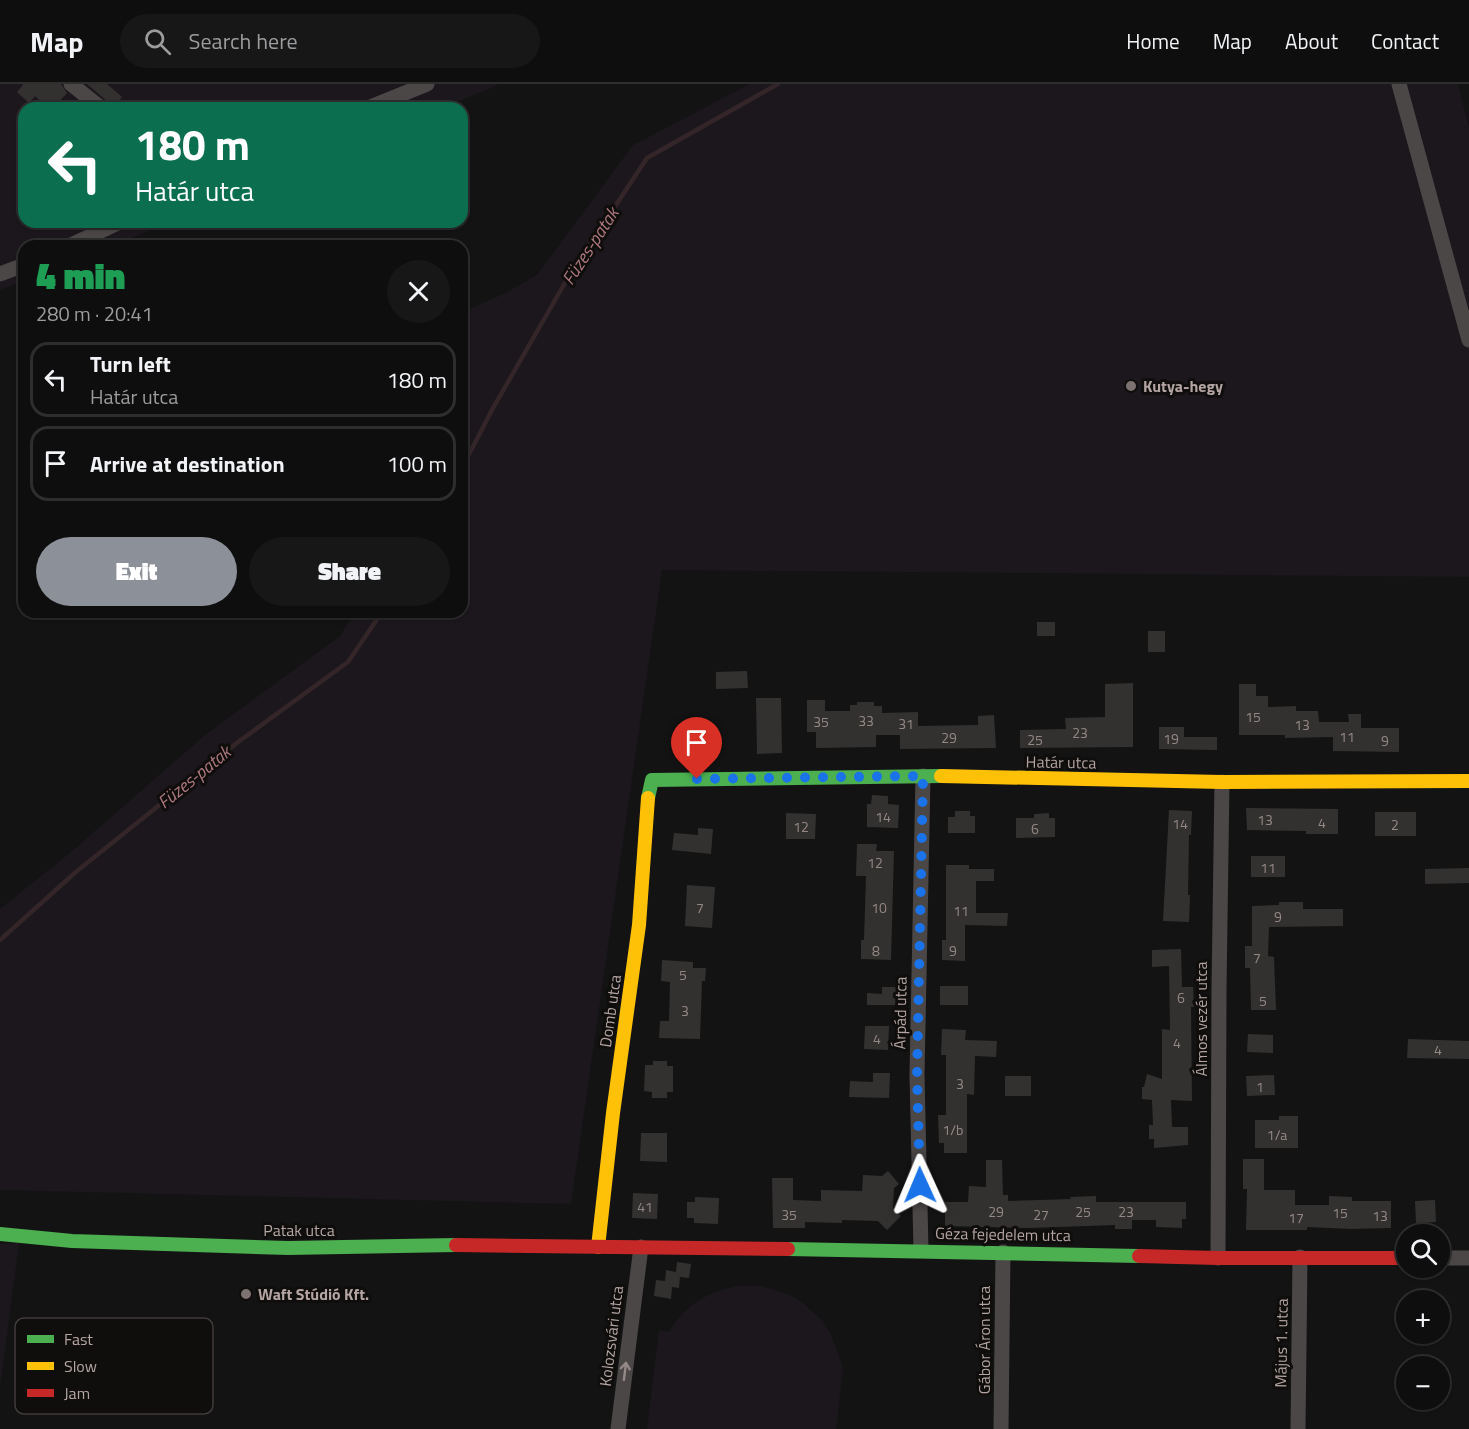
<!DOCTYPE html>
<meta charset="utf-8">
<style>
:root{--surface:#0e0e0e;--page:#171717;--text:#f1f3f6;--muted:#9b9c9e;--line:#2e2e2e;--accent:#8c9099}
body{margin:0;font-family:"Titillium Web",sans-serif;background:var(--page);color:var(--text);height:100vh;display:flex;flex-direction:column;font-size:22px;white-space:nowrap}
*{box-sizing:border-box;margin:0}
p{font-size:20px;color:var(--muted)}
.icon{flex:none;width:33px;height:33px;fill:none;stroke:currentColor;stroke-width:2;stroke-linecap:round;stroke-linejoin:round}
.map{position:relative;flex:1;overflow:hidden}
.details{position:absolute;left:18px;top:156px;width:450px;height:378px;display:flex;flex-direction:column;background:var(--surface);border-radius:18px;box-shadow:0 2px 4px #0004,0 0 0 2px var(--line)}
.details>*{flex:none}
.guide{position:absolute;left:18px;top:18px;width:450px;height:126px;border-radius:18px;box-shadow:0 2px 4px #0004,0 0 0 2px var(--line);background:#0b6e4f;color:#fff;overflow:hidden}
.fabs{position:absolute;left:1396px;top:1140px;display:grid;gap:12px}
.fabs a{display:grid;place-items:center;width:54px;height:54px;border-radius:50%;background:var(--surface);box-shadow:0 2px 4px #0004,0 0 0 2px var(--line);font-size:30px}
.pin{position:absolute;display:grid;place-items:center;width:51px;height:51px;color:#fff;margin:-62px -26px;border-radius:50% 50% 50% 0;rotate:-45deg;box-shadow:0 0 6px #0007}
.pin .icon{rotate:45deg}
.me{position:absolute;width:66px;margin:-33px;rotate:359deg;stroke-linejoin:round;filter:drop-shadow(0 0 4px #0008)}
.turn{display:flex;align-items:center;gap:21px;height:126px;padding:0 18px;font-size:27px}
.turn .icon{width:78px;height:78px;stroke-width:2.5}
.turn b{display:block;font-size:42px;line-height:51px}
.round{display:grid;place-items:center;flex:none;width:63px;height:63px;border-radius:32px;background:var(--page)}
.headline{display:flex;align-items:center;justify-content:space-between;height:102px;padding:0 18px}
h1{font-size:36px;font-weight:800;line-height:45px;color:#1e9e55}
.primary-button{display:flex;gap:12px;margin-top:auto;padding:12px 18px}
.primary-button a{flex:1;height:69px;border-radius:36px;background:var(--accent);color:#fff;font-size:24px;font-weight:800;line-height:69px;text-align:center}
.primary-button a+a{background:var(--page);color:var(--text)}
ul{padding:0;list-style:none}
li{display:flex;align-items:center;gap:18px;height:75px;margin:0 12px 9px;padding:0 6px;border:3px solid var(--line);border-radius:18px}
li div{flex:1}
li b{display:block;font-size:22px}
li em{font-style:normal}
header{display:flex;align-items:center;gap:36px;box-sizing:border-box;height:84px;padding:0 30px;background:var(--surface);border-bottom:2px solid var(--line)}
header strong{font-size:28px}
nav{display:flex;gap:33px;margin-inline-start:auto;font-size:21px}
.search{width:420px;height:54px;background:var(--page);display:flex;align-items:center;gap:15px;box-sizing:border-box;padding:0 21px;border-radius:33px;color:var(--muted);font-size:22px}
.map>svg:first-child{display:block}
</style>
<header>
<strong>Map</strong>
<div class="search"><svg class="icon" aria-label="search" viewBox="0 0 24 24"><circle cx="10" cy="10" r="6"/><path d="M15 15l6 6"/></svg>Search here</div>
<nav><a>Home</a><a>Map</a><a>About</a><a>Contact</a></nav>
</header>
<div class="map">
<svg width="1469" height="1345" viewBox="0 0 1469 1345">
<rect width="100%" height="100%" fill="#131313"/>
<!-- green -->
<g fill="#1b171d">
<polygon points="0,0 500,0 443,24 24,24 24,138 171,138 111,162 24,162 24,197 0,206"/>
<polygon points="750,0 1458,0 1469,44 1469,493 662,486 571,1120 0,1106 0,825 71,768 205,651 340,552 355,528 462,528 462,232 465,227 503,210 537,191 633,61"/>
<polygon points="19,1159 0,1304 0,1160"/>
<path d="M738,1202H762L790,1211L803,1219L823,1237L831,1250L843,1284L836,1345H647L659,1246L669,1248C684,1221 707,1208 738,1202Z"/>
</g>
<g fill="none" stroke-linecap="round" stroke-linejoin="round">
<!-- stream -->
<g stroke="#342628" stroke-width="4.5">
<polyline points="462,384 493,324 566,197 647,74 778,0"/>
<polyline points="0,856 77,787 238,658 348,578 382,528"/>
</g>
</g>
<!-- building -->
<g fill="#333130">
<polygon points="22,0 61,0 67,9 53,24 48,24 35,12 29,19 17,8 23,1"/>
<polygon points="87,0 107,0 122,13 114,23"/>
<rect x="1037" y="538" width="18" height="14"/>
<rect x="1148" y="547" width="17" height="21"/>
<polygon points="747,587 748,604 716,605 716,588"/>
<polygon points="1133,599 1133,663 1020,664 1020,646 1066,645 1065,634 1105,633 1105,600"/>
<polygon points="1239,600 1256,600 1256,612 1268,612 1268,623 1296,622 1296,627 1318,627 1319,638 1349,638 1348,630 1361,630 1361,644 1399,644 1399,668 1333,667 1333,653 1285,654 1285,651 1239,651"/>
<polygon points="756,614 781,614 782,669 757,670"/>
<polygon points="807,616 825,616 825,627 850,627 850,621 857,621 857,618 874,618 874,622 882,622 882,629 918,628 918,642 978,641 978,632 994,631 996,664 900,665 900,651 876,651 876,663 816,664 816,648 807,648"/>
<polygon points="1159,643 1184,643 1184,653 1217,653 1217,666 1159,665"/>
<rect x="678" y="644" width="22" height="20"/>
<polygon points="872,711 888,712 888,720 899,721 898,744 867,743 867,720 871,720"/>
<polygon points="1246,724 1338,725 1338,750 1306,750 1306,747 1247,746"/>
<polygon points="1169,726 1192,727 1191,751 1189,751 1188,811 1190,811 1189,838 1163,837"/>
<polygon points="955,727 970,727 970,732 975,732 975,749 948,749 948,733 955,733"/>
<rect x="1375" y="728" width="41" height="24"/>
<polygon points="786,729 816,730 815,755 786,755"/>
<polygon points="1049,729 1049,734 1055,734 1055,753 1016,754 1016,734 1034,734 1034,730"/>
<polygon points="698,744 713,745 711,770 672,766 674,749 698,751"/>
<polygon points="857,760 877,760 876,767 894,767 891,876 861,875 861,856 864,856 866,792 856,792"/>
<rect x="1251" y="772" width="34" height="21"/>
<polygon points="946,781 969,781 969,785 994,785 994,797 976,797 976,829 1008,829 1007,842 965,841 965,877 942,876 942,856 946,856"/>
<polygon points="1469,784 1469,799 1425,800 1425,785"/>
<polygon points="687,801 715,803 712,844 685,842"/>
<polygon points="1279,818 1303,818 1303,825 1343,825 1343,842 1269,843 1268,872 1274,873 1276,926 1251,926 1250,884 1245,884 1245,862 1252,862 1252,822 1279,821"/>
<polygon points="1181,865 1182,903 1193,903 1194,923 1191,923 1192,1017 1171,1016 1172,1043 1188,1043 1188,1061 1154,1064 1154,1055 1149,1055 1149,1041 1153,1041 1152,1016 1142,1015 1142,1003 1144,1003 1147,990 1162,995 1162,945 1170,946 1169,882 1152,883 1152,866"/>
<polygon points="662,876 693,878 693,884 706,884 705,897 702,897 700,955 659,954 660,937 669,937 670,898 661,897"/>
<rect x="940" y="902" width="28" height="19"/>
<polygon points="882,903 899,903 899,911 907,911 906,921 867,921 867,909 882,910"/>
<polygon points="865,942 889,942 888,966 864,965"/>
<polygon points="942,945 966,946 965,956 997,957 996,973 975,972 974,1011 967,1010 967,1069 944,1069 944,1059 939,1059 938,1031 946,1031 946,971 941,971"/>
<polygon points="1248,950 1273,951 1273,969 1247,968"/>
<polygon points="1408,955 1469,957 1469,975 1407,974"/>
<polygon points="653,977 667,977 667,982 673,982 673,1008 667,1008 667,1014 652,1014 652,1008 644,1007 645,981 653,981"/>
<polygon points="873,989 890,989 889,1014 849,1013 850,997 873,998"/>
<polygon points="1274,991 1275,1011 1247,1012 1246,992"/>
<rect x="1005" y="992" width="26" height="20"/>
<polygon points="1279,1032 1298,1032 1298,1064 1255,1064 1255,1036 1279,1036"/>
<polygon points="641,1049 667,1049 667,1078 640,1077"/>
<polygon points="1243,1075 1264,1075 1264,1106 1295,1106 1295,1121 1329,1121 1329,1112 1352,1113 1352,1117 1391,1117 1391,1144 1351,1145 1307,1143 1307,1146 1246,1146 1247,1105 1243,1105"/>
<polygon points="986,1076 1002,1076 1003,1111 1008,1111 1008,1117 1071,1115 1070,1113 1096,1112 1096,1118 1186,1118 1186,1135 1182,1135 1182,1144 1156,1143 1156,1136 1132,1136 1132,1145 1115,1145 1115,1141 1030,1144 945,1142 945,1118 968,1118 969,1102 986,1103"/>
<polygon points="888,1087 899,1100 894,1104 893,1124 901,1132 887,1146 878,1137 842,1136 842,1139 805,1138 805,1144 773,1144 772,1094 793,1094 793,1116 821,1117 821,1106 862,1107 863,1091 882,1092"/>
<polygon points="633,1109 658,1110 657,1135 632,1134"/>
<polygon points="695,1113 719,1114 718,1140 694,1139 694,1134 687,1134 687,1118 695,1118"/>
<polygon points="1435,1116 1436,1138 1416,1139 1415,1117"/>
<polygon points="677,1178 691,1180 689,1194 680,1193 679,1204 672,1203 671,1215 654,1212 656,1196 665,1197 666,1186 676,1188"/>
</g>
<g fill="none" stroke-linecap="round" stroke-linejoin="round">
<!-- street -->
<g stroke="#4c4747" stroke-width="15">
<polyline points="71,0 101,24"/>
<polyline points="1399,0 1469,256"/>
<polyline points="368,24 427,0"/>
<polyline points="69,162 120,138"/>
<polyline points="0,190 24,181"/>
<polyline points="921,1166 917,991 923,692"/>
<polyline points="1218,1174 1219,905 1222,698"/>
<polyline points="1440,1174 1469,1174"/>
<polyline points="618,1345 641,1163"/>
<polyline points="1001,1345 1003,1168"/>
<polyline points="1298,1345 1300,1173"/>
</g>
<!-- fast -->
<g stroke="#4caf50" stroke-width="14">
<polyline points="648,714 652,696 941,692"/>
<polyline points="0,1150 72,1157 288,1164 456,1161"/>
<polyline points="788,1165 1139,1172"/>
</g>
<!-- slow -->
<g stroke="#ffc107" stroke-width="14">
<polyline points="941,692 1222,698 1469,697"/>
<polyline points="598,1163 613,1029 639,841 648,714"/>
</g>
<!-- jam -->
<g stroke="#c62828" stroke-width="14">
<polyline points="456,1161 788,1165"/>
<polyline points="1139,1172 1218,1174 1407,1174"/>
</g>
</g>
<!-- one-way arrows -->
<defs><path id="oneway-shaft" d="M-6 0H5M1.5-3L5.5 0L1.5 3" fill="none" stroke-width="1.6" stroke-linecap="round" stroke-linejoin="round" transform="scale(1.5)"/></defs>
<use stroke="#958987" href="#oneway-shaft" transform="translate(625 1287) rotate(-83)"/>
<g fill="none" stroke-linecap="round" stroke-linejoin="round">
<!-- route -->
<polyline stroke="#1a73e8" stroke-width="10" stroke-dasharray="0 18" points="697,695 923,692 917,992 920,1101"/>
</g>
<!-- markers -->
<g fill="#7c7271" stroke="#0f0e0d" stroke-width="2">
<circle cx="1131" cy="302" r="6"/>
<circle cx="246" cy="1210" r="6"/>
</g>
<g text-anchor="middle" dominant-baseline="central" stroke-width="6" stroke-linejoin="round" paint-order="stroke">
<!-- number labels -->
<g font-size="14" fill="#948886">
<text x="1253" y="632">15</text>
<text x="866" y="636">33</text>
<text x="821" y="637">35</text>
<text x="906" y="639">31</text>
<text x="1302" y="640">13</text>
<text x="1080" y="648">23</text>
<text x="1347" y="652">11</text>
<text x="949" y="653">29</text>
<text x="1171" y="654">19</text>
<text x="1035" y="655">25</text>
<text x="1385" y="656">9</text>
<text x="883" y="732">14</text>
<text x="1265" y="735">13</text>
<text x="1322" y="738">4</text>
<text x="1180" y="739">14</text>
<text x="1395" y="740">2</text>
<text x="801" y="742">12</text>
<text x="1035" y="744">6</text>
<text x="875" y="778">12</text>
<text x="1268" y="783">11</text>
<text x="700" y="823">7</text>
<text x="879" y="823">10</text>
<text x="961" y="826">11</text>
<text x="1278" y="832">9</text>
<text x="876" y="866">8</text>
<text x="953" y="866">9</text>
<text x="1257" y="873">7</text>
<text x="683" y="890">5</text>
<text x="1181" y="913">6</text>
<text x="1263" y="916">5</text>
<text x="685" y="926">3</text>
<text x="877" y="954">4</text>
<text x="1177" y="958">4</text>
<text x="1438" y="965">4</text>
<text x="960" y="999">3</text>
<text x="1260" y="1002">1</text>
<text x="953" y="1045">1/b</text>
<text x="1277" y="1050">1/a</text>
<text x="645" y="1122">41</text>
<text x="996" y="1127">29</text>
<text x="1083" y="1127">25</text>
<text x="1126" y="1127">23</text>
<text x="1340" y="1128">15</text>
<text x="789" y="1130">35</text>
<text x="1041" y="1130">27</text>
<text x="1380" y="1131">13</text>
<text x="1296" y="1133">17</text>
</g>
<!-- poi labels -->
<g font-size="16" font-weight="bold" fill="#b4a5a3" stroke="#0f0e0d" text-anchor="start">
<text x="1143" y="302">Kutya-hegy</text>
<text x="258" y="1210">Waft Stúdió Kft.</text>
</g>
<!-- street labels -->
<g font-size="16" fill="#b4a5a3" stroke="#0f0e0d">
<text transform="translate(1061 678) rotate(1)">Határ utca</text>
<text transform="translate(610 927) rotate(-82)">Domb utca</text>
<text transform="translate(900 929) rotate(-89)">Árpád utca</text>
<text transform="translate(1201 935) rotate(-90)">Álmos vezér utca</text>
<text x="299" y="1146">Patak utca</text>
<text transform="translate(1003 1150) rotate(1)">Géza fejedelem utca</text>
<text transform="translate(611 1252) rotate(-83)">Kolozsvári utca</text>
<text transform="translate(984 1256) rotate(-90)">Gábor Áron utca</text>
<text transform="translate(1281 1259) rotate(-89)">Május 1. utca</text>
</g>
<!-- water labels -->
<g font-size="18" font-style="italic" fill="#b07980" stroke="#0f0e0d">
<text transform="translate(590 162) rotate(-57)">Füzes-patak</text>
<text transform="translate(194 693) rotate(-39)">Füzes-patak</text>
</g>
</g>
<!-- legend -->
<rect x="15" y="1234" width="198" height="96" rx="9" fill="#0f0e0d" stroke="#413b3a" stroke-width="1.5"/>
<rect x="27" y="1251" width="27" height="8" fill="#4caf50"/>
<rect x="27" y="1278" width="27" height="8" fill="#ffc107"/>
<rect x="27" y="1305" width="27" height="8" fill="#c62828"/>
<g font-size="16" fill="#b4a5a3">
<text x="64" y="1261">Fast</text>
<text x="64" y="1288">Slow</text>
<text x="64" y="1315">Jam</text>
</g>
</svg>
<div class="fabs">
<a><svg class="icon" aria-label="search" viewBox="0 0 24 24"><circle cx="10" cy="10" r="6"/><path d="M15 15l6 6"/></svg></a>
<a>+</a>
<a>−</a>
</div>
<div class="pin" style="left:697px;top:695px;background:#d93025"><svg class="icon" aria-label="arrive" viewBox="0 0 24 24"><path d="M6 21V4h12l-3 4 3 4H6"/></svg></div>
<svg class="me" style="left:920px;top:1101px" viewBox="-20 -20 40 40"><path d="M0-17L14 15 0 8-14 15z" fill="#1a73e8" stroke="#fff" stroke-width="4"/></svg>
<div class="guide">
<div class="turn"><svg class="icon" aria-label="left" viewBox="0 0 24 24"><path d="M17 20v-9H6M10 6l-5 5 5 5"/></svg><div><b>180 m</b>Határ utca</div></div>
</div>
<section class="details">
<div class="headline"><div><h1>4 min</h1><p>280 m · 20:41</p></div><a class="round"><svg class="icon" aria-label="close" viewBox="0 0 24 24"><path d="M6 6l12 12M18 6L6 18"/></svg></a></div>
<ul>
<li><svg class="icon" aria-label="left" viewBox="0 0 24 24"><path d="M17 20v-9H6M10 6l-5 5 5 5"/></svg><div><b>Turn left</b><p>Határ utca</p></div><em>180 m</em></li>
<li><svg class="icon" aria-label="arrive" viewBox="0 0 24 24"><path d="M6 21V4h12l-3 4 3 4H6"/></svg><div><b>Arrive at destination</b></div><em>100 m</em></li>
</ul>
<div class="primary-button"><a>Exit</a><a>Share</a></div>
</section>
</div>
